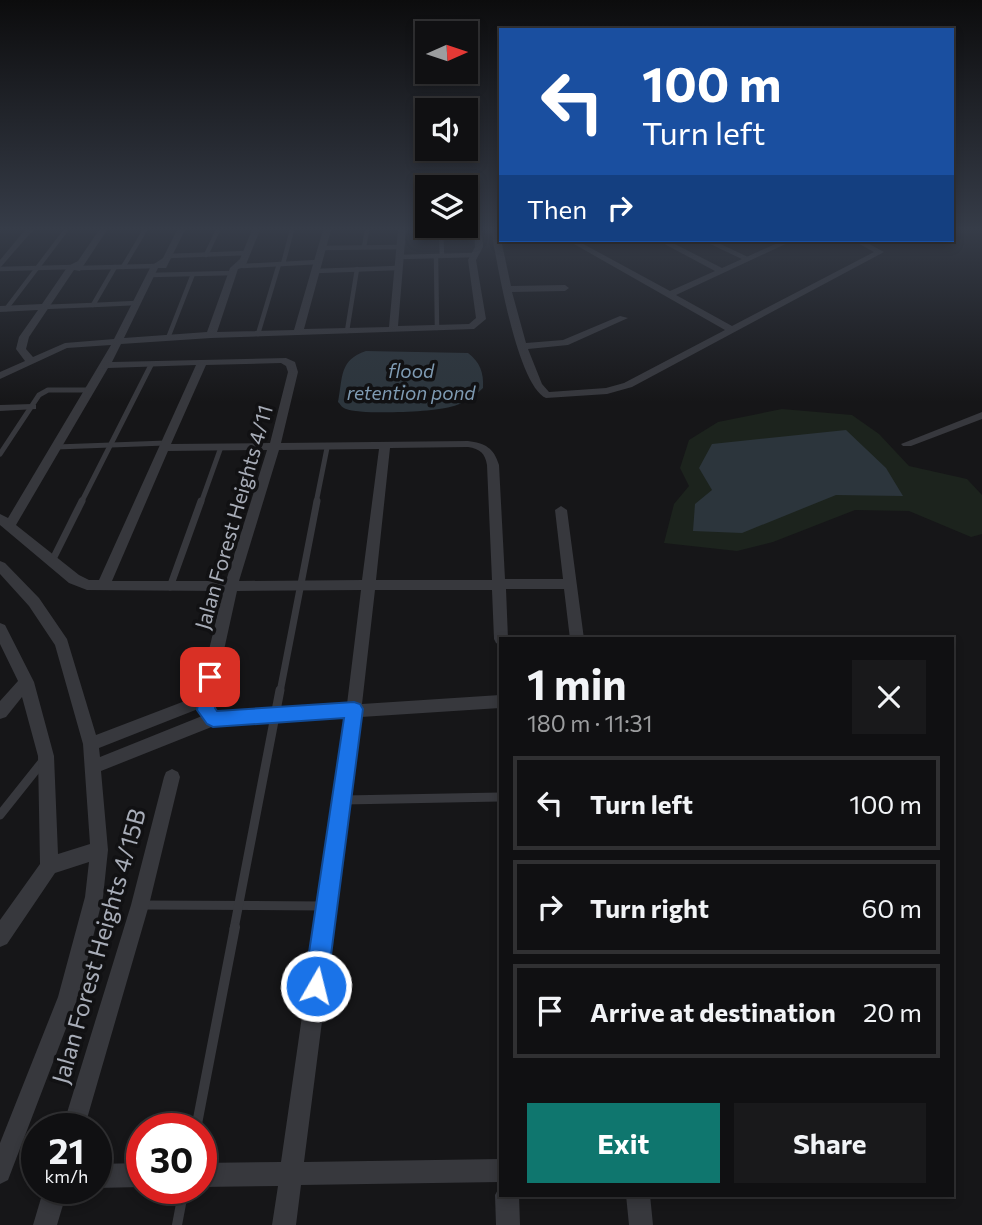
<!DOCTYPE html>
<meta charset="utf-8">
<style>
:root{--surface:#101012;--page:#19191b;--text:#f1f3f6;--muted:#9c9d9f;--line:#303032;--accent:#0f766e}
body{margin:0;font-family:Commissioner,sans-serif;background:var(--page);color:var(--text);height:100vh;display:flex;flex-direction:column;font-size:26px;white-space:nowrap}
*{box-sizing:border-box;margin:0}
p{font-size:23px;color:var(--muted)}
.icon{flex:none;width:38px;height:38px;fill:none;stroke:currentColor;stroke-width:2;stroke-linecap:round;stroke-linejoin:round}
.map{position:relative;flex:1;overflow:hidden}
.sheet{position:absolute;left:499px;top:637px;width:455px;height:560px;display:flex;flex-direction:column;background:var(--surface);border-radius:0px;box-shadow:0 4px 10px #0003,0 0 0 2px var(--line)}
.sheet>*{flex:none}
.hud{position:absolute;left:499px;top:28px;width:455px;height:214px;border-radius:0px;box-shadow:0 4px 10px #0003,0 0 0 2px var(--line);background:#1a4fa0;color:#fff;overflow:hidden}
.needle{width:46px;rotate:87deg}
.tools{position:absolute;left:415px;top:21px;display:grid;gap:14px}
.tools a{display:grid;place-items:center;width:63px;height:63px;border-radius:0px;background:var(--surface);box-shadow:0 4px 10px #0003,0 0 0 2px var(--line);font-size:35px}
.speed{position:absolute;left:21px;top:1113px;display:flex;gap:14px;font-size:35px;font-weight:700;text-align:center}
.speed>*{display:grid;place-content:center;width:91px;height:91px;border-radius:50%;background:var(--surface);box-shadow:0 4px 10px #0003,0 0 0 2px var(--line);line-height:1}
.speed small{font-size:18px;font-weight:400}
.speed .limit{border:10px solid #d22;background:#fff;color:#111}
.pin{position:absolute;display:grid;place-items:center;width:60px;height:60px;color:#fff;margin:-30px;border-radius:14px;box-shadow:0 4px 10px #0006}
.me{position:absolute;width:77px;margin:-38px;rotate:8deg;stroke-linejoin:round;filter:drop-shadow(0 0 5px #0008)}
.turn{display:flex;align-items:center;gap:24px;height:147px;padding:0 28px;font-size:32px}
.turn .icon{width:91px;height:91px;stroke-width:2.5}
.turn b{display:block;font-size:49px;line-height:60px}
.then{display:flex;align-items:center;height:66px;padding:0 28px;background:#0003;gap:14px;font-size:26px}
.round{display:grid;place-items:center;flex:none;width:74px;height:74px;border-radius:0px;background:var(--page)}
.headline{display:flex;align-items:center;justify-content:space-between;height:119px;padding:0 28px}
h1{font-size:42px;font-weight:700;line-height:52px}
.button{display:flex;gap:14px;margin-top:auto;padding:14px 28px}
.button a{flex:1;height:80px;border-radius:0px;background:var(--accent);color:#fff;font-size:28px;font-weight:700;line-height:80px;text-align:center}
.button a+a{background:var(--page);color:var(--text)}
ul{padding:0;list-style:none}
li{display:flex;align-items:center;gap:21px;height:94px;margin:0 14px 10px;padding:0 14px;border:4px solid var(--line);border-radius:0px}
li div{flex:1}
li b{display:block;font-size:26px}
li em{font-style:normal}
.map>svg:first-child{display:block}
</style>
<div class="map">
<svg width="982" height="1225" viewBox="0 0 982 1225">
<rect width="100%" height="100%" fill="#161618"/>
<!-- green -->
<polygon fill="#1c231d" points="782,409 852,415 879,434 909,466 967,479 982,495 982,534 971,537 909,511 855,510 773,542 737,551 664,543 674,504 689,486 680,468 689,440 718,422"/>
<!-- water -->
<g fill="#2c353c">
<path d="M366,351L468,353C480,362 484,373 483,388C474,397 463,404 450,407C434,412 360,415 346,409C341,407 341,405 338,402C343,377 339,360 366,351Z"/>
<polygon points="846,430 886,468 903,496 836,495 742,533 693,531 695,504 712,490 699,468 712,444"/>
</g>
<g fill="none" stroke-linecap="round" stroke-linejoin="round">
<!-- lane-far4 -->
<g stroke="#37383d" stroke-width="4.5">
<polyline points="441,230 442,256"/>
<polyline points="707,240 747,259"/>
<polyline points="364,247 367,230"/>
<polyline points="322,248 400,247"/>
<polyline points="206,255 218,230"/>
<polyline points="168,256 247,253"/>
<polyline points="436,256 437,328"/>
<polyline points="399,257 476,255"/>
<polyline points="283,264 292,230"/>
<polyline points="243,266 318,262"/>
<polyline points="115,267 93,305 136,303"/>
<polyline points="123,267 145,230"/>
<polyline points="79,268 155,266"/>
<polyline points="0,269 72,267"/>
<polyline points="316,271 397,268"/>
<polyline points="150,275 233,273"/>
<polyline points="43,307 93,305"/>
<polyline points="6,309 66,230"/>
<polyline points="347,331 357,269"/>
<polyline points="258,334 279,264"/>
<polyline points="168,338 193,274"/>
</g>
<!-- lane-far3 -->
<g stroke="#37383d" stroke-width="5">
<polyline points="56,447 166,443"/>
<polyline points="0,454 39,395 48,390 89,390"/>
<polyline points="81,503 151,365"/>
<polyline points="201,503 221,447"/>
<polyline points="316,503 327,448"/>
</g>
<!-- lane-far2 -->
<g stroke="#37383d" stroke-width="7">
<polyline points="52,561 82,501"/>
<polyline points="170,587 201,501"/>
<polyline points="280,692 317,501"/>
</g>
<!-- lane-far1 -->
<g stroke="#37383d" stroke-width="9">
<polyline points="344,800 500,797"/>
<polyline points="0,815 43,761"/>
<polyline points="142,905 326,906"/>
<polyline points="234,929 280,690"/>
</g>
<!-- lane -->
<g stroke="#37383d" stroke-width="10">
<polyline points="196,1129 235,927"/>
<polyline points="177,1225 184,1188"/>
</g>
<!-- street -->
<g fill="#37383d" fill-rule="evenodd">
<polygon points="25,230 33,230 0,268 0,260"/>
<path d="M99,230H107L80,271L74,270L29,337L26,349L33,357L65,343L114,339L151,266L163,258L177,230H185L166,268H158L124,338L207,332L230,268L240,259L252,230H260L245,267L238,269L217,332L294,330L323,230H331L304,329L389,327L398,230H406L398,326L469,324L476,318L468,260L475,247L474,230H482L483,247L476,260L486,319L474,329L211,338L121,344L112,362L286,358L295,362L298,372L281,443L468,441C485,443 494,448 499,465L505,579H563L555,510L561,506L567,510L584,639H570L564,589H506L508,639H500V645L496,643L494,639L492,590H375L362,704L500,695V708L361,717L304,1162L500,1159V1182L301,1185L296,1225H272L278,1186L201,1187V1163L281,1162L345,718L214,726L101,771L108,850L103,897L78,997L8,1180L0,1184V1143L58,997L85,897L89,862L55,873L7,944L0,947V920L40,864L38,756L22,697L6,717L0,719V701L18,681L0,644V623L5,625L34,682L54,756L58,854L90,844L83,744L55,645L29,606L0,574V561L5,563L39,598L67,639L96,735L198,696L223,591L87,590L69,583L0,525V514L8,518L111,345L67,348L0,379V372L25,361L16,349L19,337L38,310L0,312V306L42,304L68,266L78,261ZM281,363L286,366L288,372L270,443L171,444L206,365ZM196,365L99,580H89L79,575L16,525L108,368ZM390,448L468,447C480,449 485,453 487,465L492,580H376ZM379,449L362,580L239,581L279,450ZM267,450L226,581H112L168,451ZM361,590L347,704L217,712L213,700L237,591ZM198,709L202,716L100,757L99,748Z"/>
<path d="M491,230H499L511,286L565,285L569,288L565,291L512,292L526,343L563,340L620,316L628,318L568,345L528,349L542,384L549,392L606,388L624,383L725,330L567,240H576L670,291L715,271L657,240H667L722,268L784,240H794L676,295L732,326L874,252L852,240H862L884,252L632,387L607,394L546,398C517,385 497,262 491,230Z"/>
<polygon points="32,404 36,405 36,409 0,411 0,405"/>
<polygon points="982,412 982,419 911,446 903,446 901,444"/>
<polygon points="172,769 178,772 180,777 149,905 84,1129 62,1129 131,905 164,777 166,772"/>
<polygon points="142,1163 142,1187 96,1188 96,1164"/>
<polygon points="500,1186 500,1195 519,1195 520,1225 496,1225 495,1195"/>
<polygon points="44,1188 68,1188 57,1225 33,1225"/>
<polygon points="626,1195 650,1195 653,1225 629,1225"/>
</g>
</g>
<!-- sky -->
<linearGradient id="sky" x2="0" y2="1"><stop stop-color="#0c0c0d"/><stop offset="0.57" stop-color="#363c48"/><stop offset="1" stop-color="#363c48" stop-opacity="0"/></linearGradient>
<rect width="982" height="402" fill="url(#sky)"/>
<!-- route -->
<polygon fill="#1a73e8" stroke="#114b97" stroke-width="2" points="210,670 216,672 219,677 215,708 217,711 354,702 360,704 363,709 327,986 324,995 316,998 307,995 304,986 344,718 213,727 207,724 197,710 204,672"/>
<g text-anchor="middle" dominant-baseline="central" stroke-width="7" stroke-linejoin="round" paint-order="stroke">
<!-- far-water labels -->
<g font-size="19" font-style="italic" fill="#7f9bb3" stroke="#111113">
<text x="411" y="370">flood<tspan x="411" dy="22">retention pond</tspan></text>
</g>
<!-- street labels -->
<g font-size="21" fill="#a8adb8" stroke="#111113">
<text transform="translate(233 517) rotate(-74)">Jalan Forest Heights 4/11</text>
</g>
<!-- near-street labels -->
<g font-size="24" fill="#a8adb8" stroke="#111113">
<text transform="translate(98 946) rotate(-74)">Jalan Forest Heights 4/15B</text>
</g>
</g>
</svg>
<div class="tools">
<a><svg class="needle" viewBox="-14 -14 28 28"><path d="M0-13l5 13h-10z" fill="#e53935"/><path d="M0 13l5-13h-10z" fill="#9c9d9f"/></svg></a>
<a><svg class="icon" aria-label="sound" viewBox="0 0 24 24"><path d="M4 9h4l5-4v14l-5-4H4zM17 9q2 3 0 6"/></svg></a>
<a><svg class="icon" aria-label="layers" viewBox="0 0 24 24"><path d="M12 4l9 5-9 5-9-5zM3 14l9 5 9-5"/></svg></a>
</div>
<div class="speed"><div>21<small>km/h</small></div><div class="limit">30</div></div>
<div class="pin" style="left:210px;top:677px;background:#d93025"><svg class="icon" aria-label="arrive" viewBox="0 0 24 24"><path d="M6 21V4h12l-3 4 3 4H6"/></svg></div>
<svg class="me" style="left:316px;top:986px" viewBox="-20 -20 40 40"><circle r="17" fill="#1a73e8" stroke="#fff" stroke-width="3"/><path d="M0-11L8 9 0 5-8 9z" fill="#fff"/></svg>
<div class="hud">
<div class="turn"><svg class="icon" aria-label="left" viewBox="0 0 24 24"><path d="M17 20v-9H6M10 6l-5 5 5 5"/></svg><div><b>100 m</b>Turn left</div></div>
<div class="then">Then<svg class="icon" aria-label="right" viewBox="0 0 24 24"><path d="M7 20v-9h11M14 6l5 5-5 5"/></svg></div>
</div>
<section class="sheet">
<div class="headline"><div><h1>1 min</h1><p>180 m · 11:31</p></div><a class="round"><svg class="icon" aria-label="close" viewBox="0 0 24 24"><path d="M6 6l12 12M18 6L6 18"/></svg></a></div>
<ul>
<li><svg class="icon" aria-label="left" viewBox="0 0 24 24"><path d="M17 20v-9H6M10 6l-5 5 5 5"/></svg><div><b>Turn left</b></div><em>100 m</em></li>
<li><svg class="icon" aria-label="right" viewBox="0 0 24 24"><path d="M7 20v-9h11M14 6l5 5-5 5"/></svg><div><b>Turn right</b></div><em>60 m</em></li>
<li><svg class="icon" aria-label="arrive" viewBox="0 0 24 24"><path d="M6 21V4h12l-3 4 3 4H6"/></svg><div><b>Arrive at destination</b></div><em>20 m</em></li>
</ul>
<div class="button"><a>Exit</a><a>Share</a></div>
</section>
</div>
